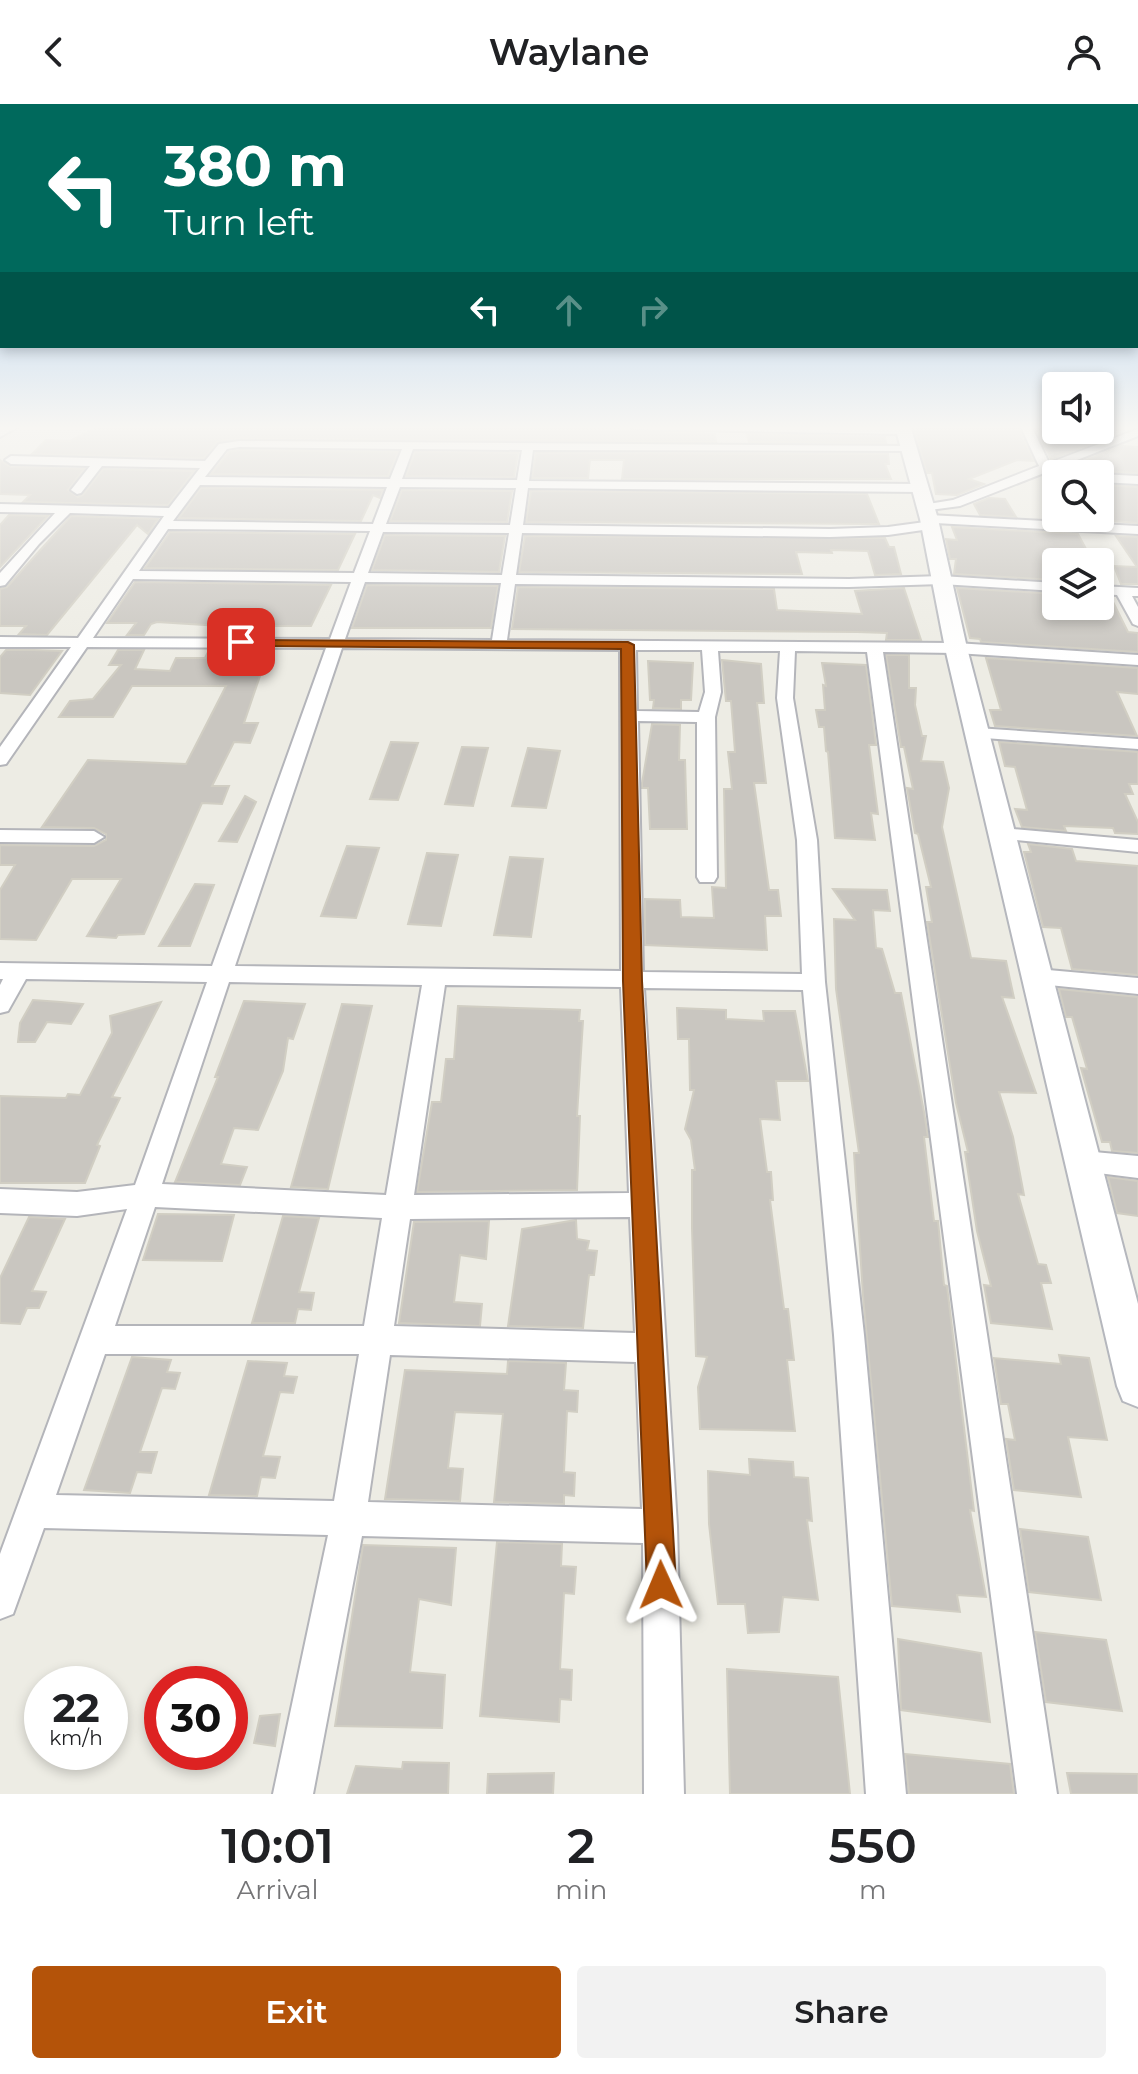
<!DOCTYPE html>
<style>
:root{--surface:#fff;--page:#f2f2f2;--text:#202124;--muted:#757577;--accent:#b45309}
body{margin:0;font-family:Montserrat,sans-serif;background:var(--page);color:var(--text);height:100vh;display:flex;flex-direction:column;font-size:30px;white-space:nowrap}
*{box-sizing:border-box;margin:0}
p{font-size:26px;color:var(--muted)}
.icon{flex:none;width:44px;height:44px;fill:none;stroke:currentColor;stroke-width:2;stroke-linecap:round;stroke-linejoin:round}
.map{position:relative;height:1690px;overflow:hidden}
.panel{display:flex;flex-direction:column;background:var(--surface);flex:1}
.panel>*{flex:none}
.guide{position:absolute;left:0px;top:0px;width:1138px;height:244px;box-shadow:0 4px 12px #0003;background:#00695c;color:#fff;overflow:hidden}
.tools{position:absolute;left:1042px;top:268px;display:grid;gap:16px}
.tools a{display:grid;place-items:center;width:72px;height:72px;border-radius:8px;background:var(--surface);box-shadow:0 4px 12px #0003;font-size:40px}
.speed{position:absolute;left:24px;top:1562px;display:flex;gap:16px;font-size:40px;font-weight:700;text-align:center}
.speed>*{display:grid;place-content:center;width:104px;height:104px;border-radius:50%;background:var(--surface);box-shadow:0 4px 12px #0003;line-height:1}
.speed small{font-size:20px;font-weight:400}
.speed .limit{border:12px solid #d22;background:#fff;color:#111}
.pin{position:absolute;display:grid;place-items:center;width:68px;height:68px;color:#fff;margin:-34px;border-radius:16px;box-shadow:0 4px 12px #0006}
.me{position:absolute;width:88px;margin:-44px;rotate:359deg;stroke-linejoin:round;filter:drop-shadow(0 0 6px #0008)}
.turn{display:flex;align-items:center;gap:28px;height:168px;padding:0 32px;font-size:36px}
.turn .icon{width:104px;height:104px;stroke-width:2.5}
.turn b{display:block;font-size:56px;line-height:68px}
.lanes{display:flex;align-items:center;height:76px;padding:0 32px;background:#0003;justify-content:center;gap:40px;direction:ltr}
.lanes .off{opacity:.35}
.eta{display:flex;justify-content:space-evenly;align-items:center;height:136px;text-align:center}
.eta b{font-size:48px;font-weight:600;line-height:56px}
.action{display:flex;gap:16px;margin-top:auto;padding:16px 32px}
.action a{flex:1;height:92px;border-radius:8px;background:var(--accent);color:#fff;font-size:32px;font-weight:600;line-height:92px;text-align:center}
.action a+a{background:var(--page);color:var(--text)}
header{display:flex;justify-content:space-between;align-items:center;height:104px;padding:0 32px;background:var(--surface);font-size:36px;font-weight:600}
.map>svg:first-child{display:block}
</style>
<header><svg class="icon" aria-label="back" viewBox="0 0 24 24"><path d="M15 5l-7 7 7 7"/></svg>Waylane<svg class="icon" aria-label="person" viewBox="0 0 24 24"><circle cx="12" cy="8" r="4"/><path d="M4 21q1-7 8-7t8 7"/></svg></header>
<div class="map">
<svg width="1138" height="1690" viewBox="0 0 1138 1690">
<rect width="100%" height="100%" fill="#edece4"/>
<!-- building -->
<g fill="#c9c6c0" stroke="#d1cec3" stroke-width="2">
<polygon points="101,321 532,321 715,330 716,338 239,334 217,338 204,354 32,350 46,336 70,337"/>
<polygon points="1017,321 1034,357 1017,356 969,375 984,380 957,391 936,390 932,369 927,369 913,322"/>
<polygon points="1034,321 1056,322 1056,326 1110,326 1114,331 1051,355"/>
<polygon points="747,330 885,333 886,339 749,338"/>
<polygon points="1122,342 1138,343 1138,369 1100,367 1097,370 1050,370"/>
<polygon points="239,346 398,348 388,372 211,370 229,348"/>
<polygon points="415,348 518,349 514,373 406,372"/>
<polygon points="536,349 888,350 889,360 885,360 891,375 622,375 624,356 590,356 588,374 532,374"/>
<polygon points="0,356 11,363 84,365 68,386 78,393 83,391 103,365 194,367 168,401 23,398 30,391 0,390"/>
<polygon points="1100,381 1138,383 1138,419 1100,416"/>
<polygon points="201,384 383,386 380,394 373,391 361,417 179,414"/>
<polygon points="402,386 512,387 507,418 390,417"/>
<polygon points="531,387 867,390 879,420 526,418"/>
<polygon points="989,394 1005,395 1016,413 980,411 974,400"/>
<polygon points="9,411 48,412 0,463 0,421"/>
<polygon points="71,412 158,415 148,430 137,421 47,531 19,530 26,522 0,522 0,485 7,483"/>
<polygon points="952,423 1078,430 1093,458 1056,457 1056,476 954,470 956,455 950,455 946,435 957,436"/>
<polygon points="170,428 355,430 338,466 145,464"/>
<polygon points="385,431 505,432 499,468 372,466"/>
<polygon points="525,432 885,434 889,443 894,443 901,470 875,471 868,447 831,446 832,449 796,448 802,470 519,468"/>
<polygon points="1116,432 1138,433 1138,480 1121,480 1114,462 1137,463"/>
<polygon points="135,478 331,481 311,522 252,522 247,532 216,532 221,522 157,518 151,520 144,531 127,531 136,519 107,519"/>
<polygon points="367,481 498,482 491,524 352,524"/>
<polygon points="518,483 774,485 777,506 862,510 855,487 904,484 921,536 886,536 887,529 857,528 512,525"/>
<polygon points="957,484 1056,490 1056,502 1100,502 1100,493 1111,494 1128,528 1138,529 1138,548 981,538 980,535 970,534"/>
<polygon points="6,546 34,546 62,547 30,591 0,589 0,553"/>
<polygon points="118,546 144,546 135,565 170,567 176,554 205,554 209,546 240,547 230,566 262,566 244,619 258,619 250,639 234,638 212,682 229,682 222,700 202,699 144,830 118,831 116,834 87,832 121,775 72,775 36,836 0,835 0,786 15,761 0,761 0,741 94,742 106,736 106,730 94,724 42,723 88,656 186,660 226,582 132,582 113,613 59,613 70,597 93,595 121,561 109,561"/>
<polygon points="886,551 909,551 909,584 916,584 915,601 922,632 926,632 921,657 943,658 949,684 942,723 971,854 1006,857 1014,894 1002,893 1036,989 999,988 1013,1033 1024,1091 1018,1090 1038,1160 1046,1161 1051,1179 1041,1179 1052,1225 991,1219 984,1181 991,1182 977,1127 965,1048 968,1048 956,999 927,818 932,818 926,783 931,783 918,730 915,729 907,684 913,685 904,643 901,643"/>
<polygon points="986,554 1138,564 1138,590 1117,588 1137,632 995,622 990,606 1001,606"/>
<polygon points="722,556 761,560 764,599 757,599 766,679 754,679 769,786 778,786 781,812 765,812 767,846 645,841 645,795 680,796 681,813 714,814 712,783 726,784 724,685 732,685 728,648 735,648 731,597 726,597"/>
<polygon points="648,557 693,559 691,596 681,596 681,605 653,604 654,596 650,596"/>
<polygon points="822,559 866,561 876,641 869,641 878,710 871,709 875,736 835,734 828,648 826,647 824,623 819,623 816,606 825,606 823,581 826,582"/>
<polygon points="652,620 680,621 679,656 685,656 687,725 650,725 648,684 642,684 642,679"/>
<polygon points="391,638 418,639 398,696 370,695"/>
<polygon points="999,638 1138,648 1138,680 1129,680 1133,690 1125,690 1138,718 1138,730 1115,729 1113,724 1064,722 1066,727 1022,723 1015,705 1027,706 1015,663 1005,662"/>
<polygon points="462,643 488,644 473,702 445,700"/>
<polygon points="528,644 560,647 546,704 512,702"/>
<polygon points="245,692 256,698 237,738 219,737"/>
<polygon points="1028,740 1072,745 1076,757 1138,762 1138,871 1072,865 1061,824 1043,823 1024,748 1031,748"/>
<polygon points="347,742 379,744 356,814 321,812"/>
<polygon points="427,749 458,751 441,822 408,820"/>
<polygon points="510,753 543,755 531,833 494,831"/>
<polygon points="195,780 214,781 190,842 159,842"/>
<polygon points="833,785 887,786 890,807 873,806 876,844 882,845 895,889 901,889 924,1008 928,1033 924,1033 934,1117 938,1117 944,1181 947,1182 974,1407 970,1406 986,1493 957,1491 960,1508 892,1502 863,1192 854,1049 859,1049 836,885 834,815 855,816"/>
<polygon points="1059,885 1138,893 1138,1049 1112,1047 1110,1038 1102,1038 1081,964 1087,965 1072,913 1066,913"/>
<polygon points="33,896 61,898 83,900 71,920 47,918 35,938 18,938 20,919"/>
<polygon points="244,897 305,900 293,935 288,934 283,967 258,1026 234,1024 221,1060 247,1063 240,1081 175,1078 218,973 215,973"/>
<polygon points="161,898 112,993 120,994 97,1041 100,1042 85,1079 0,1079 0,992 66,994 68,990 80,991 112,929 110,912"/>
<polygon points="342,900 372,902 328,1085 291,1083"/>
<polygon points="458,902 580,906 579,917 583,917 577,1012 580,1012 577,1086 417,1088 432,998 441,998 446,955 454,955"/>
<polygon points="677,904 726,906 726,915 764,917 763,907 795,907 808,977 776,977 780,1016 760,1015 767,1068 771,1068 773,1096 770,1096 784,1205 788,1205 794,1256 787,1256 795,1327 700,1325 698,1283 707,1253 696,1252 692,1124 692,1066 695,1066 691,1036 685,1025 694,986 690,986 689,935 678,935"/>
<polygon points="1108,1073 1138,1077 1138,1112 1117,1109"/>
<polygon points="158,1110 234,1111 222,1157 143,1156"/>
<polygon points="283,1112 319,1114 299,1188 314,1189 311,1206 298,1205 295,1219 252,1219"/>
<polygon points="29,1113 65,1115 32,1187 46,1188 39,1204 27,1204 20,1220 0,1219 0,1174"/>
<polygon points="576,1116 577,1135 589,1137 587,1146 597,1147 594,1171 589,1171 583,1224 508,1222 522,1125"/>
<polygon points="489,1117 486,1155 460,1151 454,1198 482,1200 480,1222 399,1219 414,1118"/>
<polygon points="1059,1251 1089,1254 1107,1336 1068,1333 1081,1393 1014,1386 1006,1335 1015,1336 1008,1300 1001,1300 994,1254 1061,1260"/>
<polygon points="132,1253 171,1256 167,1268 180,1269 175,1285 162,1284 140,1348 157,1348 151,1369 137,1368 130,1389 84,1386"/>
<polygon points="248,1257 287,1259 284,1272 297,1273 293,1289 280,1288 263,1352 280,1353 275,1374 261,1373 257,1392 209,1391"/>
<polygon points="508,1257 566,1259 564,1286 578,1287 577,1308 567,1307 564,1368 575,1369 574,1392 564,1391 564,1400 494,1398 503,1310 455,1308 448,1364 463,1365 460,1397 385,1395 405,1266 507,1270"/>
<polygon points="749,1355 793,1358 794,1373 808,1374 812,1417 807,1416 818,1496 783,1493 779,1528 748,1529 745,1500 718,1500 709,1420 708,1367 750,1371"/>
<polygon points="1020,1425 1088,1433 1101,1496 1029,1488"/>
<polygon points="497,1438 562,1440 561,1462 576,1463 574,1490 564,1489 560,1565 572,1566 571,1596 560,1595 559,1618 480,1612"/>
<polygon points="363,1441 456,1444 451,1501 419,1495 410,1568 445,1571 442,1624 335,1622"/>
<polygon points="1035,1528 1106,1536 1122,1607 1046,1598"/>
<polygon points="898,1535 981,1549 990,1618 901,1606"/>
<polygon points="727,1565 838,1573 850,1690 730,1690"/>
<polygon points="280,1610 275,1642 254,1639 260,1612"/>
<polygon points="905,1650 1010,1660 1014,1690 909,1690"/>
<polygon points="403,1658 449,1659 448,1690 347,1690 356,1662 402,1665"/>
<polygon points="554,1669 553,1690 487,1690 488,1670"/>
<polygon points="1067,1669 1138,1670 1138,1690 1071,1690"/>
</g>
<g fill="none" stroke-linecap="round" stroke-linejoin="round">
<defs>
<g id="street">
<polygon points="1020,321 1031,321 1049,359 1138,325 1138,332 960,402 922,407 922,401 953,396 1039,362"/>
<path d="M239,337L910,342L916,345L914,347L533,346L529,377L920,380L926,384L920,388L528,384L523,421L830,425L888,423L925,418L923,415L929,411L1138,422V430L935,419V424L930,425L888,431L830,433L522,429L516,471L849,475L941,472L1056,479V487L941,480L849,483L515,480L507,536L956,539L1138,551V561L956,549L883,548L1057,1690H1017L867,548L795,547L793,594L817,736L825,878L864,1231L906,1690H866L834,1231L803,886L644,884L677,1422L684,1690H644L643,1439L362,1432L313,1690H273L328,1431L44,1424L13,1510L0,1515V1450L127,1105L77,1112L0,1109V1085L77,1088L135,1081L207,878L26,875L8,907L0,909V881L3,875H0V859L212,862L326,544L87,543L6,660L0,661V643L71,543H0V533L78,534L164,412L70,409L39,440L5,481L0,482V469L55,409L0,408V400L169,404L200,364L102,362L81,389L77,390L71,386L90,362L11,360L5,356L11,352L205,357L219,340ZM239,343L402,345L390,375L205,373L227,345ZM413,345L522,346L517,376L402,375ZM200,381L387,383L373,420L173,417ZM400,383L516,384L510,421L386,420ZM168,425L370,427L354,469L139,467ZM383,428L509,429L502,471L368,469ZM133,475L351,478L330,535L93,534ZM365,478L501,479L492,536L345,535ZM342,544L620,546L621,867L235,862ZM636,546H702L705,588L699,608L637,607ZM718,547H780L777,594L797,736L802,870L643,868L638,617L697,618V773L700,778H714L717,773L715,613L721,588ZM229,878L422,881L386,1091L162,1080ZM445,881L621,883L629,1089L414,1091ZM155,1103L382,1114L364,1222H115ZM630,1113L635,1229L394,1222L410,1115ZM105,1250H359L334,1397L56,1391ZM390,1251L636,1258L642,1405L368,1398Z"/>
<polygon points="1100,370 1138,372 1138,380 1100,378"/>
<polygon points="1100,482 1138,484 1138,492 1132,492 1138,503 1138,522 1133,520 1117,491 1100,490"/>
<polygon points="977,624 1138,635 1138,645 971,633 968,629 971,625"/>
<polygon points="1002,724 1138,736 1138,748 995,734 992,730 995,726"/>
<polygon points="0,726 94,727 104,733 94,739 0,738"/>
<polygon points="1037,865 1138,874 1138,890 1029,879 1026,873 1029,867"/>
<polygon points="1083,1047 1138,1052 1138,1074 1074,1066 1070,1058 1074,1050"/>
</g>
<g id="secondary">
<polygon points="21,321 0,333 0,322"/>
<polygon points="627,321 910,321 938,415 967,544 1138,1200 1138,1303 1123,1297 1117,1282 945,544 920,415 897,330 634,325"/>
</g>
</defs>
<!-- street casing -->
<use href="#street" stroke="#b4b5ba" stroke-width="4"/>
<!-- secondary casing -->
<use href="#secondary" stroke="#b5b7bd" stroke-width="4"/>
<!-- street -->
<use href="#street" fill="#fff" fill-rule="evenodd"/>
<!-- secondary -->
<use href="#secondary" fill="#fff" fill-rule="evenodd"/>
</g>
<!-- sky -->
<linearGradient id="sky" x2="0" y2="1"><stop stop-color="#8fbeee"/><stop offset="0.58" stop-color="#f7f6f3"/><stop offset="1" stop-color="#f7f6f3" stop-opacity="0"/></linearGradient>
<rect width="1138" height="558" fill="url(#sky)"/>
<!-- route -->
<polygon fill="#b45309" stroke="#753606" stroke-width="2" points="236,536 628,538 634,541 642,877 676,1481 672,1492 661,1496 651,1492 647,1481 623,877 621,545 241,542 235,538"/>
</svg>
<div class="tools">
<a><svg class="icon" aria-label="sound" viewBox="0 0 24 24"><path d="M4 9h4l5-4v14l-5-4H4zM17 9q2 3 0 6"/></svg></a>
<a><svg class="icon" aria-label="search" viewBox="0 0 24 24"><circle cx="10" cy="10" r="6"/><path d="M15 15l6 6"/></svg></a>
<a><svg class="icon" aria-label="layers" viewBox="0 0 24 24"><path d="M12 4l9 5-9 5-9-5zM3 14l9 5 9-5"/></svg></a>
</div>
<div class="speed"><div>22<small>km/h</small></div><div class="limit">30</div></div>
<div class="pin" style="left:241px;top:538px;background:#d93025"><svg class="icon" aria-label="arrive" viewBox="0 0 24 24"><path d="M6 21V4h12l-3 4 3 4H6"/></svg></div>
<svg class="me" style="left:661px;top:1481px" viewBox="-20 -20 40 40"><path d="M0-17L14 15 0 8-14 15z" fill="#b45309" stroke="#fff" stroke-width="4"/></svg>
<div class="guide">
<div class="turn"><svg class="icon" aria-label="left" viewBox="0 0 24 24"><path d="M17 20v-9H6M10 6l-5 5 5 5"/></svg><div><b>380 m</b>Turn left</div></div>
<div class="lanes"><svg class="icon" aria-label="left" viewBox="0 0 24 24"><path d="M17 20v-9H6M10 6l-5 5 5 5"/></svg><svg class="icon off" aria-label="ahead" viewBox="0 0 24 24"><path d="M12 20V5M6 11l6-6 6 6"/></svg><svg class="icon off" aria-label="right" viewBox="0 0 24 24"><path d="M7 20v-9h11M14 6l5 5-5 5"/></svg></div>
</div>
</div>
<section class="panel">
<div class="eta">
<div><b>10:01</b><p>Arrival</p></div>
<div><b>2</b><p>min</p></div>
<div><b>550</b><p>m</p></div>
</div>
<div class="action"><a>Exit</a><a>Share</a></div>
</section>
